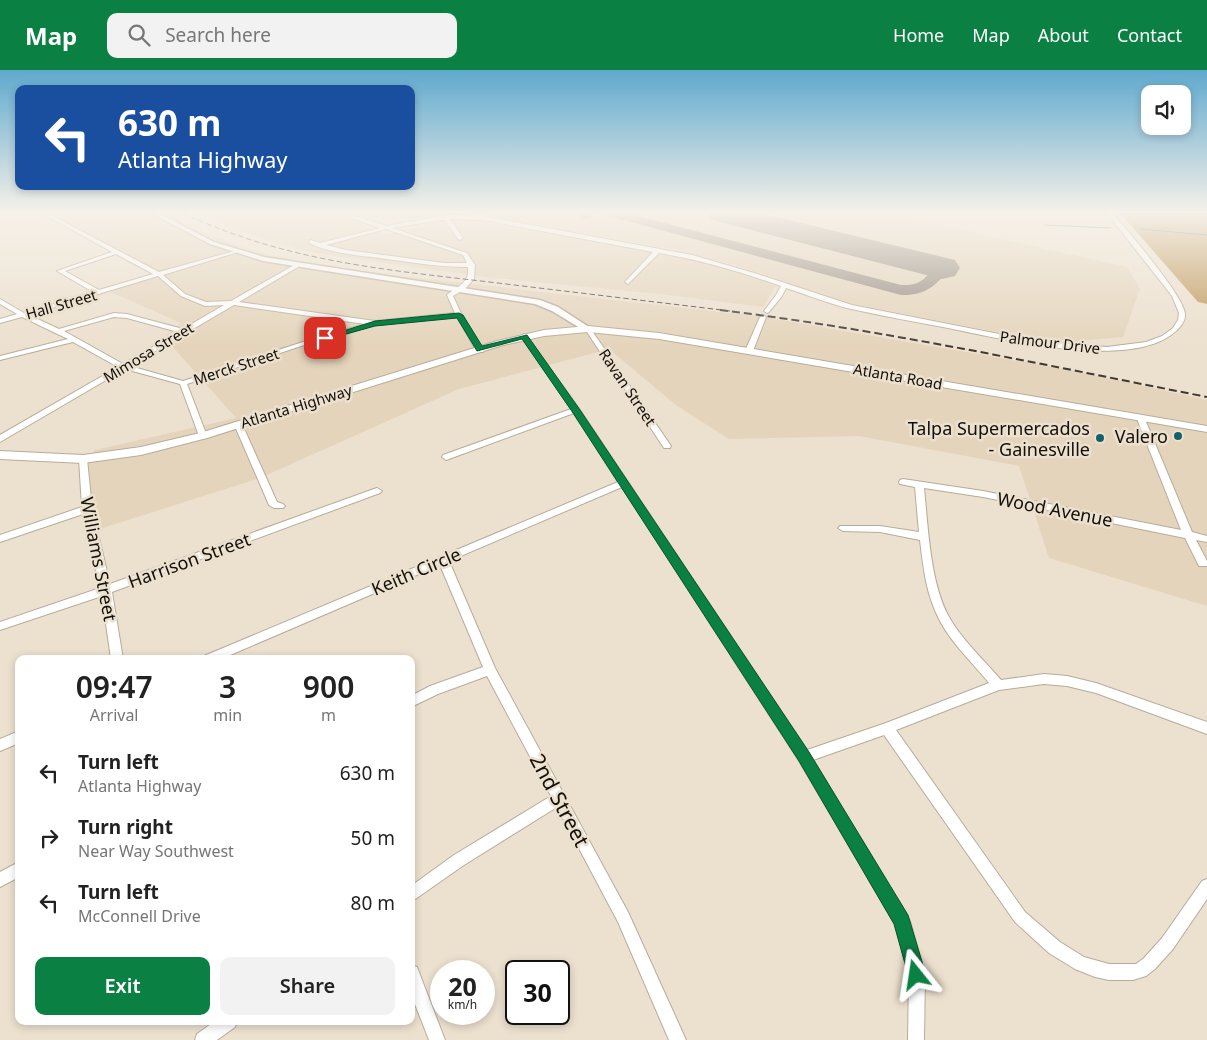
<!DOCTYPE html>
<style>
:root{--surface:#fff;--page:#f2f2f2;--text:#222;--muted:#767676;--accent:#0b8043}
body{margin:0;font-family:"Noto Sans",sans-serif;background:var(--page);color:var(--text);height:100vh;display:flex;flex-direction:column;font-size:19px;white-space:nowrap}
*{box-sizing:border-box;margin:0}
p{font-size:16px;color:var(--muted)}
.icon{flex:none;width:28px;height:28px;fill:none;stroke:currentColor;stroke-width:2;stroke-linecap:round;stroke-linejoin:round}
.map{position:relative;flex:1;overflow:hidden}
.details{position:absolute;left:15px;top:585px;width:400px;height:370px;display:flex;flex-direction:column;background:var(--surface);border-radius:10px;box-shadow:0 2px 8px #0003}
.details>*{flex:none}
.hud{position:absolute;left:15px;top:15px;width:400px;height:105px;border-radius:10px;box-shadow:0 2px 8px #0003;background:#1a4fa0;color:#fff;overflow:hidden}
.buttons{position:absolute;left:1141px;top:15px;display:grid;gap:10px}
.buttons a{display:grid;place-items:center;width:50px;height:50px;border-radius:10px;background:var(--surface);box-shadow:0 2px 8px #0003;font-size:25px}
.speed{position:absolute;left:430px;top:890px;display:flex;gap:10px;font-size:25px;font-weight:700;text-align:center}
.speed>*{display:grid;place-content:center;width:65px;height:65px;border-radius:50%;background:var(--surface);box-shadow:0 2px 8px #0003;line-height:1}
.speed small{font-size:12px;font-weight:400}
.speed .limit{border:2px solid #111;border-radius:8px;background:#fff;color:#111}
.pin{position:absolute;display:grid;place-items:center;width:42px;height:42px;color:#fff;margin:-21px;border-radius:10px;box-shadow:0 2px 8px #0006}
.me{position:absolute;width:55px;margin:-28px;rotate:345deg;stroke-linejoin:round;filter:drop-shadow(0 0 4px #0008)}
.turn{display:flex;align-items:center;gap:18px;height:105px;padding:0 20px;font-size:22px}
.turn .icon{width:65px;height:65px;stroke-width:2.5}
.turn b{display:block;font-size:35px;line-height:42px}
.eta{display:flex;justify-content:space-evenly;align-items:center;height:85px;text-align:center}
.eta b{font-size:30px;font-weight:600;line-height:35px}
.cta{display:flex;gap:10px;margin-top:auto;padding:10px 20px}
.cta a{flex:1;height:58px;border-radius:10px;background:var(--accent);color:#fff;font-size:20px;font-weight:600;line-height:58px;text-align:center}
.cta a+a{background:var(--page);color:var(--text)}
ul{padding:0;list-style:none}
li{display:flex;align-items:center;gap:15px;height:65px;padding:0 20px}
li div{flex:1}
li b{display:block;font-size:19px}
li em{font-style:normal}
header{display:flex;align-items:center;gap:30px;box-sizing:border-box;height:70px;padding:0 25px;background:var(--accent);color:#fff}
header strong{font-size:24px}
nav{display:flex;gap:28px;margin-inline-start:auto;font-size:18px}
.search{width:350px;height:45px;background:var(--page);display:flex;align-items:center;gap:12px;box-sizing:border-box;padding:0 18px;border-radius:10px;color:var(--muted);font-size:19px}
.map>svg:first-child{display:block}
</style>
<header>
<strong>Map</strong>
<div class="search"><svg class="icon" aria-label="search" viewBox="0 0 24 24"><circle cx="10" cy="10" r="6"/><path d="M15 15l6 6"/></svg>Search here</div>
<nav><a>Home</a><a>Map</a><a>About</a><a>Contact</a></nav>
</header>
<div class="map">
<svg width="1207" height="970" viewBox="0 0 1207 970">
<rect width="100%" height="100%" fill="#ece0ce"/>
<!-- built -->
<g fill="#e4d4bb">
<polygon points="36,143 167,143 193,158 247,179 328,198 757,246 1071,300 1207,330 1207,536 1049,488 1019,396 859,366 729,369 676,335 609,279 459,319 260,408 87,463 84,399 95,380 236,348 164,267 181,253 111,222 159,205 104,174"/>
<polygon points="201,143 331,143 385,164 460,148 673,185 725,198 777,215 763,237 660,224 486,207 316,183 286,176 236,159"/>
<polygon points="358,143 885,143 1127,197 1140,219 1123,267 1053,273 843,232 734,195 677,180 492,147 449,144 409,149 390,148 369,146"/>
</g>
<!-- forest -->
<polygon fill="#bc9556" points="1120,143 1207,143 1207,234 1198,232"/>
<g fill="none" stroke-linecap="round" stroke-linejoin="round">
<!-- stream -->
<g stroke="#286f78" stroke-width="1">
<polyline points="1045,155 1111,158"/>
<polyline points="1140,159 1207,165"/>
</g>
<!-- taxiway -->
<g fill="#968c80" fill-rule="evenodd">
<polygon points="582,143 597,143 587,149 582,148 580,145"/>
<path d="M608,143H627L901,215C921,216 925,208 937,195H947L949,198C937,216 924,226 901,225L609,146Z"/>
</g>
<!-- runway -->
<polygon fill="#968c80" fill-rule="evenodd" points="707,143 760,143 955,190 960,198 955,206 942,209 712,150"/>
<defs>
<g id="minor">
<polygon points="0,143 5,143 0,145"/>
<path d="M42,143H47L159,202L238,180V182L163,205L185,224L206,232L231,231L296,194L298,195V197L239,232L375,251L455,243L447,225C458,216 470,213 468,197C438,197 409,192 379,188C357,185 326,183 308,172L311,170L320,173L380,158L340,144V143H346L387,156L446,145L483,146L692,185L754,203L852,235L1035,271L1107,277L1146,272L1162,266L1173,258L1178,250L1179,243L1172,226L1107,143H1112C1127,160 1184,226 1185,244C1186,252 1178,260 1171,265C1125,299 1002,269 948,258C916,252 883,246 851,239C829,234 808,225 786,218L782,226L769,242L767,243L764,241L776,225L781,216C741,202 701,190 659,183L628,214L625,212L626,211L653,182L483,150L450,149L463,168L460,170L458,169L445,150H441L392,158L467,183L475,195L474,209L465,219L453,226L465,252L484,280L483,282H477L457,247L374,255L307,274L187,314L207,366L203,369L199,366L180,314L125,299L0,372V365L118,297L73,272L0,290V286L68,269L22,247L0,253V249L17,244L0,234V229L24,243L93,222L57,201L112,182ZM386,159L463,185L467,193H444L346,180L326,175ZM116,184L153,204L99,220L65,201ZM158,206L181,226L205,236L224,235L183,259L127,244L114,243L59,259L29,245ZM234,235L365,254L303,272L183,311L130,296ZM114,247L127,248L178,262L123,294L64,261Z"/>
<polygon points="763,245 766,247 753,281 746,283 745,281 760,247"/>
<polygon points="586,258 590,258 671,376 670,378 664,378 585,259"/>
<path d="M524,264L526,265L580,340L807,680L886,653L989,613C972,592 951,573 939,549C926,524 923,496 920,470L880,462L843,461L838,458L840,456H880L919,462L915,417L900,414L899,412L900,410L903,409L983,421L1181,460L1137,349L1138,347H1144L1192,462L1207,466V472L1196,470L1207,491V496H1199L1185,468L983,427L924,418C928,456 930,513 949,547C962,570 983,589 1001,610L1044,604L1067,606L1096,613L1207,652V664L1096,623L1067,616L1044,614L999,620L896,660L1025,842L1060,872L1084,887L1109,894H1136L1144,888L1162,868L1202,811L1207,809V829L1173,879L1155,899L1146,906L1133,910H1109L1095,907L1075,899L1049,883L1015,852L884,665L813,690L910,851L925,905L924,970H908L909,905L895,854L799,691L622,417L449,491L495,598L628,842L686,970H669L618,852L557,737L464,795L411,832V816L454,785L551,726L487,606L438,624L411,637V626L430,616L483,597L440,495L221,589H202L204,586L618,412L574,343L449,389L446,390L442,387L443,385L571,339L521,266Z"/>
<polygon points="235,352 241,352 242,354 277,432 283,434 285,436 283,438 274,438 269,435 234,354"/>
<polygon points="83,386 87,389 92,439 110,514 374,419 377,418 382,421 380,423 112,522 123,589 111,589 102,526 0,560 0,552 100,518 83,444 0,472 0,465 82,437 79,389"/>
<polygon points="19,661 19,673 0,681 0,669"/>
<polygon points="19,792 19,807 0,817 0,802"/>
<polygon points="411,895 417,897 445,970 429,970 411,924"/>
<polygon points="215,951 237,951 235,957 217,970 195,970 197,964"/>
</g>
<polygon id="tertiary" points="151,143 158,143 214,172 264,187 540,230 558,237 592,259 585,261 552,241 535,234 263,191 210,174"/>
<polygon id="secondary" points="588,256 659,263 1207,356 1207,362 659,269 588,262 544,266 503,275 207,368 141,385 83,393 0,389 0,381 83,385 141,377 200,363 497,271 544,260"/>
</defs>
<!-- minor casing -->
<use href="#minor" stroke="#b7ac9b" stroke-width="2"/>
<!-- tertiary casing -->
<use href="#tertiary" stroke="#b7ac9b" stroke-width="3"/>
<!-- secondary casing -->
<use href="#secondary" stroke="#b7ac9b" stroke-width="2"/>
<!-- minor -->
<use href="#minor" fill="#fff" fill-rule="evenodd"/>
<!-- tertiary -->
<use href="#tertiary" fill="#fff" fill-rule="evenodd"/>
<!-- secondary -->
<use href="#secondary" fill="#fff" fill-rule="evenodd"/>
<!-- rail-far1 -->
<path stroke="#3f3931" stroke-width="1" stroke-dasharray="5.5 3" stroke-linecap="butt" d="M183,143C279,189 377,199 481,211C564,221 647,231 730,241"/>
<!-- rail -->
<path stroke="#3f3931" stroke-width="2" stroke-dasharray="8 4" stroke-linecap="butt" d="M720,240C884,260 1045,295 1207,327"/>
</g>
<!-- sky -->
<linearGradient id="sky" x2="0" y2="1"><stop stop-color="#5fa9ce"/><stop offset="0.51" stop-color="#f6f1e9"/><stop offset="1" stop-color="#f6f1e9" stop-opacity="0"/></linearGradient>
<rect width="1207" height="278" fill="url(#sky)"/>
<!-- route -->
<polygon fill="#0b8043" stroke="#07532c" points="459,243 463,245 482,276 527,265 580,340 809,682 908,845 926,905 923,912 916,914 910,912 894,854 799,691 571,340 522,269 477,281 457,248 375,256 325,270 321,268 375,251"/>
<!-- markers -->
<g fill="#13606b" stroke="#ece0ce" stroke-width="2">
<circle cx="1178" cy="366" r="5"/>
<circle cx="1100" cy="368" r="5"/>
</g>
<g text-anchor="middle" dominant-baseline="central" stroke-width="5" stroke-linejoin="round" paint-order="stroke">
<!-- far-street labels -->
<g font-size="15" fill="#130f09" stroke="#ece0ce">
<text transform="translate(61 234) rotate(-16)">Hall Street</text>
<text transform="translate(1050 272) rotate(7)">Palmour Drive</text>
<text transform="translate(148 282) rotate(-31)">Mimosa Street</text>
<text transform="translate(236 296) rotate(-18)">Merck Street</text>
<text transform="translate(898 306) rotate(10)">Atlanta Road</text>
<text transform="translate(628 317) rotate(56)">Ravan Street</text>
<text transform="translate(296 336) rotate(-17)">Atlanta Highway</text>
</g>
<!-- poi labels -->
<g font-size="18" fill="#130f09" stroke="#ece0ce" text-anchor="end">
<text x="1090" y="358">Talpa Supermercados<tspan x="1090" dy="21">- Gainesville</tspan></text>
<text x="1168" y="366">Valero</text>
</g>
<!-- street labels -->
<g font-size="18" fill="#130f09" stroke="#ece0ce">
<text transform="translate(1055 439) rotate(11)">Wood Avenue</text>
<text transform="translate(99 489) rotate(79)">Williams Street</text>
<text transform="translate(189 490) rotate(-20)">Harrison Street</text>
<text transform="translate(416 501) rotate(-23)">Keith Circle</text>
</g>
<!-- near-street labels -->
<g font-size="21" fill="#130f09" stroke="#ece0ce">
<text transform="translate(560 730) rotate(62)">2nd Street</text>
</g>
</g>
</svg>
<div class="buttons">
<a><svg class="icon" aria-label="sound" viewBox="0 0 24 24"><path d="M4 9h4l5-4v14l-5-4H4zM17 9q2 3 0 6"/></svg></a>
</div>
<div class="speed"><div>20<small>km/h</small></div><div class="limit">30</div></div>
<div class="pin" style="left:325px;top:268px;background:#d93025"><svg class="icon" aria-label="arrive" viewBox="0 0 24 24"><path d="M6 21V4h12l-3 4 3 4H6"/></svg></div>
<svg class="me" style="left:916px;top:905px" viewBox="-20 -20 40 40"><path d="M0-17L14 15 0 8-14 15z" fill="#0b8043" stroke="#fff" stroke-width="4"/></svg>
<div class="hud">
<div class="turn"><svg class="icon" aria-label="left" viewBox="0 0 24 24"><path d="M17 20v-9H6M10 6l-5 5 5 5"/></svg><div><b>630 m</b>Atlanta Highway</div></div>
</div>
<section class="details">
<div class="eta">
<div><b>09:47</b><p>Arrival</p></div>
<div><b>3</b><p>min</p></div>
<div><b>900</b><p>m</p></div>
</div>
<ul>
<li><svg class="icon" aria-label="left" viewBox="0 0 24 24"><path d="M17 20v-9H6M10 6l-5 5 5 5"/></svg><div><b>Turn left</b><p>Atlanta Highway</p></div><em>630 m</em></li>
<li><svg class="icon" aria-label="right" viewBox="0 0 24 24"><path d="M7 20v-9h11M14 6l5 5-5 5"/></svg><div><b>Turn right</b><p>Near Way Southwest</p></div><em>50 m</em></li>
<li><svg class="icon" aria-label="left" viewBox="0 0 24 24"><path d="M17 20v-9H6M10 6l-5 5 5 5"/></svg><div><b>Turn left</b><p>McConnell Drive</p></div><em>80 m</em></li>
</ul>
<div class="cta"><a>Exit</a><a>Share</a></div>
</section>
</div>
